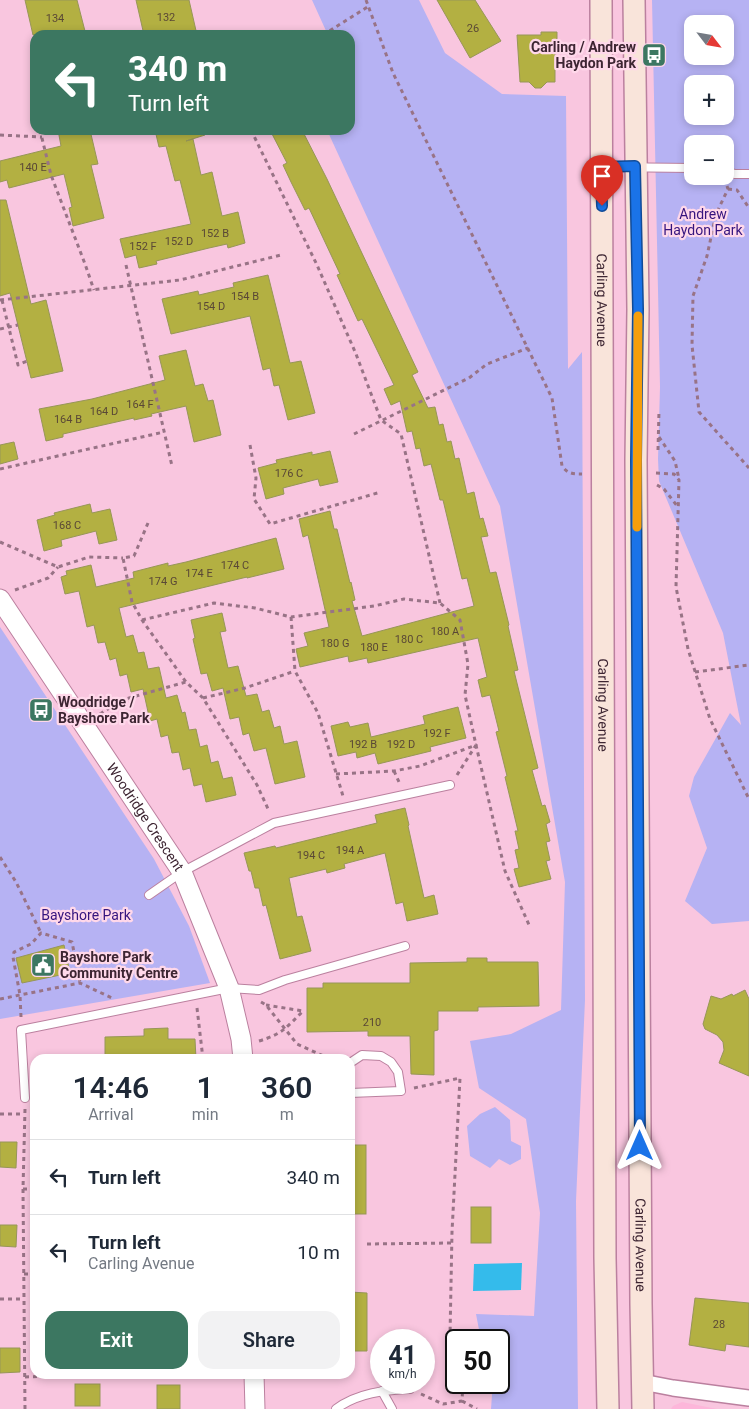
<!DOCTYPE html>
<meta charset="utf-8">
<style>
:root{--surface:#fff;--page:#f2f2f3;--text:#1f2937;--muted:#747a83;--line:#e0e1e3;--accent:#3c7761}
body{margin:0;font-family:Roboto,sans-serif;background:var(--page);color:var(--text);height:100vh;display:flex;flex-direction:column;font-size:19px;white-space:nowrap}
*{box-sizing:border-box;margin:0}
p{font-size:16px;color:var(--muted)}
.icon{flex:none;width:28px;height:28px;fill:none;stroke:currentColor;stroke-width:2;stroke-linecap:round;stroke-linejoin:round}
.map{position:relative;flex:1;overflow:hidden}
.drawer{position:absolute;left:30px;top:1054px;width:325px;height:325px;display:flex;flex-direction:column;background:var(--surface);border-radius:15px;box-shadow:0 2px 8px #0003}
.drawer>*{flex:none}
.guide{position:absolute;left:30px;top:30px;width:325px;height:105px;border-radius:15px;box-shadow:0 2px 8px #0003;background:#3c7761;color:#fff;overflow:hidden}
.needle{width:32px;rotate:121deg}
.tools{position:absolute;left:684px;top:15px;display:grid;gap:10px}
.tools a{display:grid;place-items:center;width:50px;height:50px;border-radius:10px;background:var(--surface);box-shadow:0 2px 8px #0003;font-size:25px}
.speed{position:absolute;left:370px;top:1329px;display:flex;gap:10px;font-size:25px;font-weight:700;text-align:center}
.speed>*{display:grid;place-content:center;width:65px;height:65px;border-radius:50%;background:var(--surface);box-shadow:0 2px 8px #0003;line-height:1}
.speed small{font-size:12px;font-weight:400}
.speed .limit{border:2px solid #111;border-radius:8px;background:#fff;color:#111}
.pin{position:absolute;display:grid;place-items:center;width:42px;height:42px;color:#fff;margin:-51px -21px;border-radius:50% 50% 50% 0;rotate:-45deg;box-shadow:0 0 5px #0007}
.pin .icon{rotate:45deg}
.me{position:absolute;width:55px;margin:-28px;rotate:0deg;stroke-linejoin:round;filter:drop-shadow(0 0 4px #0008)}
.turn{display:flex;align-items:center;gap:18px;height:105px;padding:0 15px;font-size:22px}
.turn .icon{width:65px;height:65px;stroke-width:2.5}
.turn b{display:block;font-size:35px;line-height:42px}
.eta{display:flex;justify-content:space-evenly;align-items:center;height:85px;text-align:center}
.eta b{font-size:30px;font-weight:600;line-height:35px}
.button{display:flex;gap:10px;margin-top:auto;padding:10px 15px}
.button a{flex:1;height:58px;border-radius:15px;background:var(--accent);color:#fff;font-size:20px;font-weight:600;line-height:58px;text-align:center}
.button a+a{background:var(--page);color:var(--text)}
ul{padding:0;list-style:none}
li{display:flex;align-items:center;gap:15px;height:75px;padding:0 15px;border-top:1px solid var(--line)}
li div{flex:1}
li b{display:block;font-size:19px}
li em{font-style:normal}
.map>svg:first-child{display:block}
</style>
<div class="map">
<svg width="749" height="1409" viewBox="0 0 749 1409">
<rect width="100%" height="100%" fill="#f9c6df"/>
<!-- built -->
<polygon fill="#fdb6da" points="682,1402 717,1409 671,1409 673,1406"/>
<!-- green -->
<g fill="#b6b2f3" fill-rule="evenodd">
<polygon points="312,0 419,0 445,53 502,94 566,96 568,369 582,352 585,1000 576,1201 578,1409 491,1409 492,1395 490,1383 499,1382 499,1340 481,1340 476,1314 534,1316 540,1213 526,1119 479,1088 470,1041 511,1034 561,1010 565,882 500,506 327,130 350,130 350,35 326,35 327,33"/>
<path d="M652,0H749V921L712,924L685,901L707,848L689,796L694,777L730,713L741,725L723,633L659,481L658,459L660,387ZM692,24H725V56H692ZM692,84H725V116H692ZM692,144H725V176H692Z"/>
<polygon points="0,627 154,859 189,926 210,983 0,1019"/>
<polygon points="495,1107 510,1120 511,1141 521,1146 521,1159 510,1165 499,1159 490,1168 470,1156 467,1126 480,1114"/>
</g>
<!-- water -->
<polygon fill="#34bbeb" points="522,1263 521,1290 473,1291 474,1264"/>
<!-- building -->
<g fill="#b3b042" stroke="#979658">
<polygon points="25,0 77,0 86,35 33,35"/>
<polygon points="136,0 189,0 197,35 144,35"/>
<polygon points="437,0 475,0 501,41 470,58"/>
<polygon points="541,32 557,32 557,47 555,47 555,82 547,82 541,88 535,88 529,82 520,82 517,35 541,35"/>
<polygon points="58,130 90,130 98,164 91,165 104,218 73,226 69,208 72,207 64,174 9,188 7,180 0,182 0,161 61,146"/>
<polygon points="155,130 204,130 205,135 186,141 193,139 201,175 212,172 222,216 238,212 245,243 228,248 227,244 209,248 156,261 157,264 139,268 136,255 125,258 120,239 191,224 180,180 175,181 166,146 159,147"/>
<polygon points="270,130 302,130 327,179 418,372 412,375 428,408 435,407 439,425 443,424 447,442 451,441 455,459 459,458 467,494 474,492 480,519 483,518 488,536 481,537 490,573 496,572 509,625 508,626 518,670 514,671 538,768 532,770 542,806 545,805 550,822 546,824 550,841 546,842 550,860 546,861 551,879 519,887 514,869 519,868 515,850 519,849 515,831 518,831 505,777 507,776 496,732 499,731 490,695 482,697 478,680 487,677 478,638 368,663 367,658 349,662 348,656 300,667 296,649 308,646 304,633 329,627 308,535 303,537 299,519 330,511 334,529 337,529 350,583 351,582 355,600 352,601 362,636 474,606 467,578 462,579 443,500 440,500 431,464 424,466 420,448 416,449 412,431 407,432 400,401 391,405 384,389 394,385 362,319 358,321 337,275 340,274 309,208 305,210 291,182 283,165 287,163"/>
<polygon points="0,200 6,200 31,304 46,300 63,371 31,378 10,293 0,296"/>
<polygon points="268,275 290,363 301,361 315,413 288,420 279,385 274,386 270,368 263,370 250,316 171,334 162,299 198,291 199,295 216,291 234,287 233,283"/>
<polygon points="186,350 195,386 203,384 208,401 213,400 221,435 194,442 186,406 151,414 152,416 134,420 134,418 63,434 63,437 46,441 39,409 92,399 165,380 159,356"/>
<polygon points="14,442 18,459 0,464 0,445"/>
<polygon points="330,451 338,482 320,486 318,479 283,488 284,494 266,499 258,468 277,463 276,460 312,452 312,455"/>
<polygon points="90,504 92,513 110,509 117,540 99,544 96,531 61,540 62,546 44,551 37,520 55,515 54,513"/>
<polygon points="276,538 284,569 247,578 247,577 119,608 126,637 133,635 138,653 144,652 148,669 159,667 166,698 177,695 182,713 185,712 189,730 196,729 200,747 207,745 211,763 218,761 223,779 232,777 236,795 206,802 202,784 194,786 190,768 183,770 179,752 172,753 168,735 161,737 157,719 150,721 143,689 131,692 127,674 120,676 116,658 110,660 105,642 98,643 94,625 87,627 79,591 65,594 61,577 67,575 66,571 91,565 96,587 134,578 133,572 168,563 168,566 186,562"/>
<polygon points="222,613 226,631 220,632 228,668 238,666 246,696 257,694 262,712 269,710 274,728 280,726 284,744 297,741 305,777 275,784 266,748 254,751 249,733 243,735 239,717 230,719 223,688 212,691 207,673 201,674 193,639 195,638 191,620"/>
<polygon points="458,707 466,738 430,747 431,751 378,764 375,753 357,758 356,752 338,756 331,726 348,722 350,727 368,723 371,737 425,724 423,716"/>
<polygon points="405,808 409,825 408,826 424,898 434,895 438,914 407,921 403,902 396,904 385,853 344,864 345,868 327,873 326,869 289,878 297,917 302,916 311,951 280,959 266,905 263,906 259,888 255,888 251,871 249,871 244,853 275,846 276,848 377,823 375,815"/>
<polygon points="64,945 70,973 22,983 16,958"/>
<polygon points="467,958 487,958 487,962 538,962 539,1006 478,1007 478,1011 438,1011 438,1030 434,1031 434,1075 411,1074 410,1036 368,1036 368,1031 307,1032 307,988 323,988 323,983 410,983 410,963 467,962"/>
<polygon points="745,990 749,999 749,1076 719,1063 724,1050 723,1042 717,1035 705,1029 703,1024 711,996 721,999 732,994 733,996"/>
<polygon points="168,1028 168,1039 195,1039 196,1059 105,1059 105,1037 144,1036 144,1029"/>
<polygon points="0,1142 17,1142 16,1168 0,1167"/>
<rect x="350" y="1145" width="16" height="69"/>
<rect x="471" y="1207" width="20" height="36"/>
<polygon points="0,1225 17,1225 16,1247 0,1246"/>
<polygon points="350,1292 367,1293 367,1351 350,1351"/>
<polygon points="695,1298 749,1303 749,1347 726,1344 725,1351 689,1345"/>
<polygon points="0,1348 20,1348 20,1372 0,1373"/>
<rect x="75" y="1384" width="25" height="22"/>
<rect x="157" y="1385" width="23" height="24"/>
</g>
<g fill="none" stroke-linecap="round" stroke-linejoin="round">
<defs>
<g id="service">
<polyline points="603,167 692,168"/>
<polyline points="725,172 735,174 749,174"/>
<polyline points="149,895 182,872 274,823 450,785"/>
<polyline points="350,1063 362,1055 381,1056 391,1062 398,1072 401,1091 350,1093"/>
<polyline points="25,1098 21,1030 229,988 259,990 285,980 405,946"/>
<polyline points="382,1391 392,1409"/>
<path d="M336,1409C357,1393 385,1390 410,1389"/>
</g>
<polyline id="minor" points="642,1382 673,1388 749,1398"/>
<g id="tertiary">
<path id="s1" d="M0,599L182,872L229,988L241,1039L243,1059"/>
<polyline points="254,1374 255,1409"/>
</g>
<g id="secondary">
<path id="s2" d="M601,0L605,1258L608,1409"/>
<path id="s3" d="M634,0L638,309L636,460L641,1304L643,1409"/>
</g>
</defs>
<!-- service casing -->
<use href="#service" stroke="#bb809f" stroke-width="10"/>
<!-- minor casing -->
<use href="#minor" stroke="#bb809f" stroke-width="18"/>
<!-- tertiary casing -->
<use href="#tertiary" stroke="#bb809f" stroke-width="21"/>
<!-- secondary casing -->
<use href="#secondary" stroke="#bb809f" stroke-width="24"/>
<!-- path -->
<g stroke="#987386" stroke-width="3" stroke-dasharray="4 4" stroke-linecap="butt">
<path d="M366,0L393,73L552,398L562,466C568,474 573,474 582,474"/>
<polyline points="323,35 369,6"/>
<polyline points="32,99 35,110"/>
<polyline points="40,130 51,175 85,264 94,290"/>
<polyline points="251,130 317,265 356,354 381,420 401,434 440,603"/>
<polyline points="0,135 42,137"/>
<polyline points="727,186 728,189 716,214 707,256 693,296 692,345 699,412 749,468"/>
<polyline points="728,189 737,190 749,208"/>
<polyline points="126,265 172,466"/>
<polyline points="0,300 180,280 281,255"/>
<polyline points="2,300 18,365 27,361"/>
<polyline points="0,329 18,325"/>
<polyline points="354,434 469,378 487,364 528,348"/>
<polyline points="659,437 675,461 679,479"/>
<polyline points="250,445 256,478 254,499 270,524 381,492"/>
<polyline points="658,450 659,411"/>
<polyline points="0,469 164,432"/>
<polyline points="656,473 674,474 679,480 676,587 688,649 710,719 749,799"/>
<polyline points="657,485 664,489 678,507"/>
<polyline points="148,523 134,556 123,558 132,602 142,620 186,682 203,698 257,785 269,811"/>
<polyline points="0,542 58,567 89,557 123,558"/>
<polyline points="15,590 48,578 58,567"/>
<polyline points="291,617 295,671 318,713 343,796"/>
<polyline points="142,620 214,603 255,608 291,617 374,606 404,599 440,603 460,620 468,664 465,695 476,745 457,775"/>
<polyline points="695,672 749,665"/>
<polyline points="203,698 245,688 295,671"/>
<polyline points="100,714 122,700 186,682"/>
<polyline points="394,771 399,782"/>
<polyline points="336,774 394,771 420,766 476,745 505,871 530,927"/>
<polyline points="0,857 16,882 41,933"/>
<polyline points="0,999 80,983 112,998"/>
<polyline points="261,1002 266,1005 297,1044 330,1059"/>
<polyline points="197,1008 203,1059"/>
<polyline points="21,1017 20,995 13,957 14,952 31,944 41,933 72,942 80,983"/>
<path d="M259,1041C282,1034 286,1028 303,1011L266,1005"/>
<polyline points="414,1088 460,1078 452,1232 450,1336 456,1344"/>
<polyline points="25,1109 23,1189 25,1409"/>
<polyline points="0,1114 24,1114"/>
<polyline points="23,1189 35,1189"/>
<polyline points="367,1244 452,1243"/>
<polyline points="24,1274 35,1274"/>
<polyline points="0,1299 24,1299"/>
<polyline points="25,1377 118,1374"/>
<polyline points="421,1394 443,1404 462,1401 463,1382"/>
<polyline points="462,1401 477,1409"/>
</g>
<!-- service -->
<use href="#service" stroke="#fff" stroke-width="8"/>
<!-- minor -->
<use href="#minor" stroke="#fff" stroke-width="15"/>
<!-- tertiary -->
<use href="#tertiary" stroke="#fff" stroke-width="19"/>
<!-- secondary -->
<use href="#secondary" stroke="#f9e4da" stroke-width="21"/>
</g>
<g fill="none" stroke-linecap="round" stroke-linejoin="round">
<defs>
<polyline id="route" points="602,206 601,167 635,166 638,309 636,460 640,1146"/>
</defs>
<!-- route casing -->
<use href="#route" stroke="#114b97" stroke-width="12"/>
<!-- route -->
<use href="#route" stroke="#1a73e8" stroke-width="9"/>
<!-- slow -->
<polyline stroke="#f59e0b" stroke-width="9" points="637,527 638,316"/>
</g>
<!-- icons -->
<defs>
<symbol id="bus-square" viewBox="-11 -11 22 22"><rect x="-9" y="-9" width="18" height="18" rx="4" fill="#3c7761" stroke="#ffd8ea"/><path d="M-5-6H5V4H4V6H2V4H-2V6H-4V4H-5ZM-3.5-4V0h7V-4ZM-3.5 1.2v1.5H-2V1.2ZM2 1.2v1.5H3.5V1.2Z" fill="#fff"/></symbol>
<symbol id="civic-square" viewBox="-11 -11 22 22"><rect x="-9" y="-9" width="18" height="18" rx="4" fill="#3c7761" stroke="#ffd8ea"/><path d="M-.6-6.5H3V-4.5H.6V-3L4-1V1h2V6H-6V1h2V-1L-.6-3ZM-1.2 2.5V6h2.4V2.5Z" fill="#fff"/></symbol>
</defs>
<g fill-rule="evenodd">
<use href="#bus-square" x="640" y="41" width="28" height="28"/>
<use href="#bus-square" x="27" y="696" width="28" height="28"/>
<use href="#civic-square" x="29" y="951" width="28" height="28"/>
</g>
<g text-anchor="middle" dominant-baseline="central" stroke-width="4.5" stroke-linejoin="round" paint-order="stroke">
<!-- number labels -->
<g font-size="11" fill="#5a4836">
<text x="166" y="17">132</text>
<text x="55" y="18">134</text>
<text x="473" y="28">26</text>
<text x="33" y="167">140 E</text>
<text x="215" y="233">152 B</text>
<text x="179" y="241">152 D</text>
<text x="143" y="246">152 F</text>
<text x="245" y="296">154 B</text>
<text x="211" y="306">154 D</text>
<text x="140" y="404">164 F</text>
<text x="104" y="411">164 D</text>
<text x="68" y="419">164 B</text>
<text x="289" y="473">176 C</text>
<text x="67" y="525">168 C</text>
<text x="235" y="565">174 C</text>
<text x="199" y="573">174 E</text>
<text x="163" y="581">174 G</text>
<text x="445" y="631">180 A</text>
<text x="409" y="639">180 C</text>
<text x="335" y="643">180 G</text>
<text x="374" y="647">180 E</text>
<text x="437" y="733">192 F</text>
<text x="363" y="744">192 B</text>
<text x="401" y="744">192 D</text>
<text x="350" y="850">194 A</text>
<text x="311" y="855">194 C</text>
<text x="372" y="1022">210</text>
<text x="719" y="1324">28</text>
</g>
<!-- poi labels -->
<g font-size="14" font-weight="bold" fill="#3d2532" stroke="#ffd8ea" text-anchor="start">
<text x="636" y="47" text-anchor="end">Carling / Andrew<tspan x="636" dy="16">Haydon Park</tspan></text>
<text x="58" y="702">Woodridge /<tspan x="58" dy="16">Bayshore Park</tspan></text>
<text x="60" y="957">Bayshore Park<tspan x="60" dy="16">Community Centre</tspan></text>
</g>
<!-- park labels -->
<g font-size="14" fill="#35147e" stroke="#ffd8ea">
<text x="703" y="214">Andrew<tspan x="703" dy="16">Haydon Park</tspan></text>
<text x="86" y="915">Bayshore Park</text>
</g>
<!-- street labels -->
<g font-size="14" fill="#3d2532" stroke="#ffd8ea">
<text stroke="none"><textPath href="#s2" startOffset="300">Carling Avenue</textPath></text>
<text stroke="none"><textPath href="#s2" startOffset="705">Carling Avenue</textPath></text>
<text stroke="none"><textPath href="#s1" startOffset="262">Woodridge Crescent</textPath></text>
<text stroke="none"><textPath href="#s3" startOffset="1245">Carling Avenue</textPath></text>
</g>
</g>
</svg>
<div class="tools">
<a><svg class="needle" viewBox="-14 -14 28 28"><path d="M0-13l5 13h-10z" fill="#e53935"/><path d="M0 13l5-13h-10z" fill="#747a83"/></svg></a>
<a>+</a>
<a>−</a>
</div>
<div class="speed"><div>41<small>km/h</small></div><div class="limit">50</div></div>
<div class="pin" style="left:602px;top:206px;background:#d93025"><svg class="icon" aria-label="arrive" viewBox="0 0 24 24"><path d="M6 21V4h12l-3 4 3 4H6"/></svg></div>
<svg class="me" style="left:640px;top:1146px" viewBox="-20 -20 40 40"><path d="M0-17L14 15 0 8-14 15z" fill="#1a73e8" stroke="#fff" stroke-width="4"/></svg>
<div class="guide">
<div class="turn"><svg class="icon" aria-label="left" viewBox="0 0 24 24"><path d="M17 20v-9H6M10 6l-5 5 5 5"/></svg><div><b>340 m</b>Turn left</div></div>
</div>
<section class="drawer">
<div class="eta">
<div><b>14:46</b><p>Arrival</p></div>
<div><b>1</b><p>min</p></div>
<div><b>360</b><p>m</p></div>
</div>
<ul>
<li><svg class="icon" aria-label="left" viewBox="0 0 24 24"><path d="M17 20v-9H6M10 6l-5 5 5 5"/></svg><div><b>Turn left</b></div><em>340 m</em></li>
<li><svg class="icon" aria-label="left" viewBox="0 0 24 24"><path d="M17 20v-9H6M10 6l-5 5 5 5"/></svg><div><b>Turn left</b><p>Carling Avenue</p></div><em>10 m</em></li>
</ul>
<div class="button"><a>Exit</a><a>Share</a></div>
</section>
</div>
